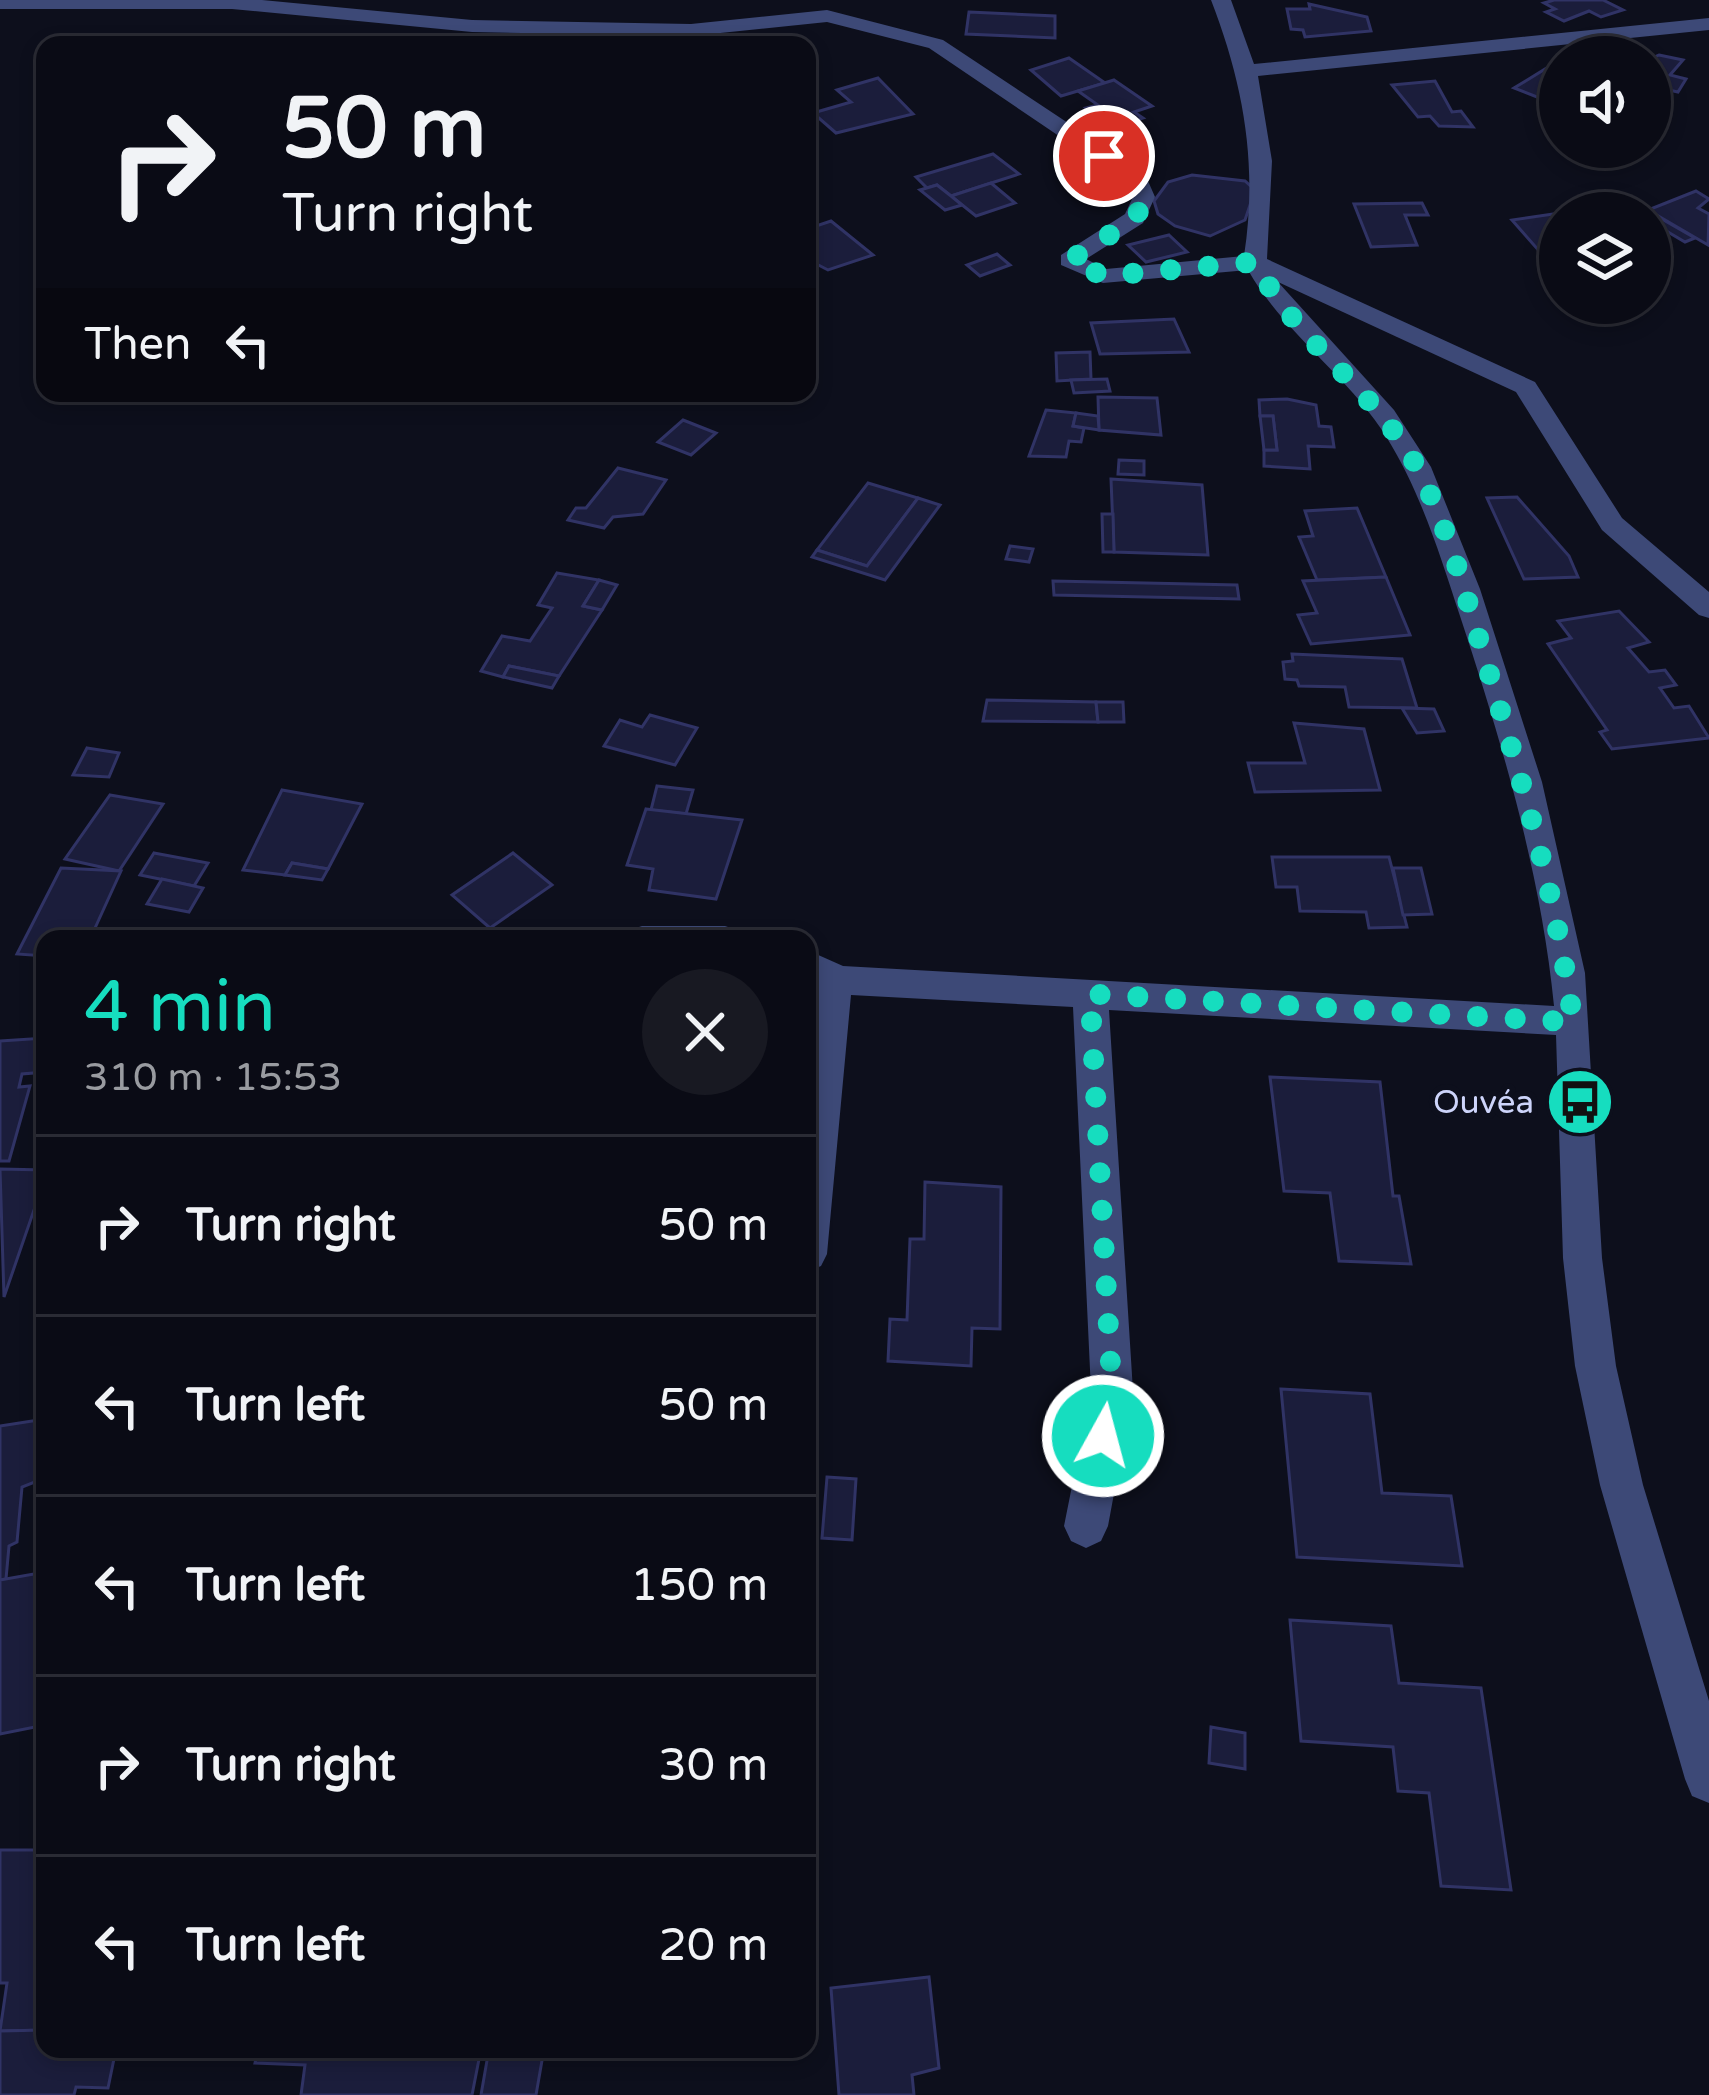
<!DOCTYPE html>
<meta charset="utf-8">
<style>
:root{--surface:#0a0b15;--page:#181922;--text:#f1f3f6;--muted:#999ba0;--line:#2a2b34;--accent:#16ddbf}
body{margin:0;font-family:"Varela Round",sans-serif;background:var(--page);color:var(--text);height:100vh;display:flex;flex-direction:column;font-size:45px;white-space:nowrap}
*{box-sizing:border-box;margin:0}
p{font-size:39px;color:var(--muted)}
.icon{flex:none;width:66px;height:66px;fill:none;stroke:currentColor;stroke-width:2;stroke-linecap:round;stroke-linejoin:round}
.map{position:relative;flex:1;overflow:hidden}
.side{position:absolute;left:36px;top:930px;width:780px;height:1128px;display:flex;flex-direction:column;background:var(--surface);border-radius:24px;box-shadow:0 6px 18px #0003,0 0 0 3px var(--line)}
.side>*{flex:none}
.hud{position:absolute;left:36px;top:36px;width:780px;height:366px;border-radius:24px;box-shadow:0 6px 18px #0003,0 0 0 3px var(--line);background:#0a0b15;color:var(--text);overflow:hidden}
.buttons{position:absolute;left:1539px;top:36px;display:grid;gap:24px}
.buttons a{display:grid;place-items:center;width:132px;height:132px;border-radius:50%;background:var(--surface);box-shadow:0 6px 18px #0003,0 0 0 3px var(--line);font-size:60px}
.pin{position:absolute;display:grid;place-items:center;width:102px;height:102px;color:#fff;margin:-51px;border:6px solid #fff;border-radius:50%;box-shadow:0 3px 12px #0007}
.me{position:absolute;width:132px;margin:-66px;rotate:7deg;stroke-linejoin:round;filter:drop-shadow(0 0 9px #0008)}
.turn{display:flex;align-items:center;gap:42px;height:252px;padding:0 48px;font-size:54px}
.turn .icon{width:156px;height:156px;stroke-width:2.5}
.turn b{display:block;font-size:84px;line-height:102px}
.then{display:flex;align-items:center;height:114px;padding:0 48px;background:#0003;gap:24px;font-size:45px}
.round{display:grid;place-items:center;flex:none;width:126px;height:126px;border-radius:63px;background:var(--page)}
.overview{display:flex;align-items:center;justify-content:space-between;height:204px;padding:0 48px}
h1{font-size:72px;font-weight:600;line-height:90px;color:var(--accent)}
ul{padding:0;list-style:none}
li{display:flex;align-items:center;gap:36px;height:180px;padding:0 48px;border-top:3px solid var(--line)}
li div{flex:1}
li b{display:block;font-size:45px}
li em{font-style:normal}
.map>svg:first-child{display:block}
</style>
<div class="map">
<svg width="1709" height="2095" viewBox="0 0 1709 2095">
<rect width="100%" height="100%" fill="#0d0f1c"/>
<!-- building -->
<g fill="#1b1d3b" stroke="#303365" stroke-width="3">
<polygon points="1554,0 1603,0 1623,10 1601,17 1589,11 1564,21 1546,12 1555,9 1544,3"/>
<polygon points="1309,4 1367,17 1371,31 1305,37 1303,30 1291,29 1287,9 1310,9"/>
<polygon points="969,12 1055,16 1055,38 966,34"/>
<polygon points="1659,55 1683,60 1670,75 1686,79 1678,92 1650,86 1650,59"/>
<polygon points="1069,58 1105,83 1061,96 1031,70"/>
<polygon points="1550,66 1560,70 1560,106 1514,88"/>
<polygon points="878,78 913,114 836,133 813,113 851,102 837,90"/>
<polygon points="1114,80 1152,106 1134,112 1143,118 1113,128 1086,108 1098,105 1078,91"/>
<polygon points="1435,81 1452,112 1461,111 1473,127 1439,126 1430,116 1418,117 1392,85"/>
<polygon points="993,154 1019,174 951,196 937,185 927,188 916,177"/>
<polygon points="1192,175 1245,181 1255,190 1245,220 1210,236 1175,226 1158,214 1154,201 1168,182"/>
<polygon points="991,183 1015,203 976,216 951,196"/>
<polygon points="937,185 951,196 962,205 945,210 920,190"/>
<polygon points="1696,191 1709,199 1698,208 1709,214 1708,245 1648,210"/>
<polygon points="1422,203 1428,215 1405,215 1417,245 1371,247 1354,204"/>
<polygon points="1560,213 1560,259 1548,261 1512,220"/>
<polygon points="1660,218 1695,238 1685,242 1651,222"/>
<polygon points="831,221 873,255 828,270 807,259 807,229"/>
<polygon points="1169,235 1187,252 1146,262 1128,245"/>
<polygon points="997,254 1010,265 980,276 967,265"/>
<polygon points="1174,319 1189,352 1100,354 1091,323"/>
<polygon points="1090,352 1091,379 1057,381 1056,353"/>
<polygon points="1107,379 1110,391 1074,393 1071,380"/>
<polygon points="1098,397 1157,398 1161,435 1099,430"/>
<polygon points="1287,399 1316,405 1319,426 1331,427 1334,447 1308,446 1310,469 1264,466 1264,450 1277,450 1273,416 1260,416 1259,400"/>
<polygon points="1046,410 1076,413 1073,426 1084,428 1081,442 1069,441 1066,457 1029,456"/>
<polygon points="1076,413 1098,416 1099,430 1073,426"/>
<polygon points="1260,416 1273,416 1277,450 1264,450"/>
<polygon points="683,420 716,433 691,455 658,442"/>
<polygon points="1119,460 1144,461 1144,475 1118,474"/>
<polygon points="618,468 666,480 643,514 613,517 604,528 568,520 576,508 586,508"/>
<polygon points="1111,479 1202,485 1208,555 1114,552"/>
<polygon points="868,483 918,498 867,566 817,550"/>
<polygon points="1517,497 1569,556 1578,577 1524,579 1487,498"/>
<polygon points="918,498 940,505 885,580 812,557 817,550 867,566"/>
<polygon points="1357,508 1386,577 1317,580 1299,537 1313,536 1305,511"/>
<polygon points="1102,514 1113,514 1114,552 1103,552"/>
<polygon points="1010,546 1033,549 1029,562 1006,559"/>
<polygon points="557,573 599,580 583,606 602,610 559,676 509,666 503,677 481,671 502,636 530,641 552,608 538,605"/>
<polygon points="1386,577 1410,635 1311,644 1298,615 1317,613 1303,581"/>
<polygon points="599,580 617,585 602,610 583,606"/>
<polygon points="1053,581 1237,585 1239,599 1054,595"/>
<polygon points="1619,611 1649,642 1628,648 1649,672 1665,670 1676,685 1660,688 1674,708 1689,706 1709,738 1612,749 1600,732 1607,730 1548,644 1571,638 1558,621"/>
<polygon points="1292,654 1402,659 1417,708 1349,707 1345,687 1299,686 1297,680 1285,679 1283,662 1293,661"/>
<polygon points="509,666 559,676 552,688 503,677"/>
<polygon points="987,700 1096,702 1098,722 983,721"/>
<polygon points="1096,702 1123,702 1124,722 1098,722"/>
<polygon points="1402,708 1434,709 1444,731 1417,733"/>
<polygon points="650,715 697,728 675,765 604,746 620,720 642,727"/>
<polygon points="1294,723 1364,729 1380,790 1255,792 1248,763 1305,763"/>
<polygon points="87,748 119,753 109,777 73,775"/>
<polygon points="657,786 693,790 686,814 651,810"/>
<polygon points="282,790 362,804 328,869 292,863 285,875 243,870"/>
<polygon points="110,795 163,804 119,871 65,859"/>
<polygon points="646,809 742,820 716,899 649,890 653,869 627,865"/>
<polygon points="154,853 208,863 194,886 140,875"/>
<polygon points="513,853 552,885 490,928 452,895"/>
<polygon points="1272,857 1389,857 1407,927 1369,928 1366,912 1300,911 1297,887 1276,887"/>
<polygon points="292,863 328,869 322,880 285,875"/>
<polygon points="61,868 121,871 90,939 45,939 45,956 17,954"/>
<polygon points="1393,868 1421,868 1432,914 1403,915"/>
<polygon points="162,879 203,888 189,912 147,904"/>
<polygon points="45,1038 45,1072 22,1074 19,1087 30,1086 9,1161 0,1161 0,1041"/>
<polygon points="1270,1077 1380,1082 1393,1196 1399,1196 1411,1264 1339,1261 1330,1193 1284,1191"/>
<polygon points="0,1169 45,1170 45,1210 34,1210 4,1297"/>
<polygon points="925,1182 1001,1187 1000,1329 972,1328 971,1366 888,1361 890,1319 907,1320 910,1239 924,1239"/>
<polygon points="1281,1389 1370,1394 1382,1493 1451,1496 1462,1566 1297,1557"/>
<polygon points="45,1419 45,1478 22,1487 17,1542 9,1546 6,1579 0,1580 0,1426"/>
<polygon points="827,1477 856,1479 852,1540 822,1538"/>
<polygon points="45,1572 45,1725 0,1734 0,1580"/>
<polygon points="1290,1620 1391,1626 1399,1683 1481,1688 1511,1890 1441,1886 1429,1793 1398,1791 1393,1747 1301,1741"/>
<polygon points="1211,1727 1245,1733 1245,1769 1209,1763"/>
<polygon points="0,1850 45,1850 45,2030 0,2031 7,1983 0,1983"/>
<polygon points="929,1977 939,2068 912,2075 914,2095 839,2095 831,1988"/>
<polygon points="45,2030 45,2049 116,2049 108,2088 76,2087 74,2095 0,2095 0,2031"/>
<polygon points="258,2049 481,2049 472,2095 301,2095 305,2065 255,2063"/>
<polygon points="489,2049 544,2049 536,2095 481,2095"/>
</g>
<g fill="none" stroke-linecap="round" stroke-linejoin="round">
<!-- minor -->
<g fill="#3d4977" fill-rule="evenodd">
<path d="M0,0H262L472,20L691,24L827,10L943,40L1145,174L1155,197L1143,223L1086,259L1106,269L1244,256C1258,166 1244,85 1211,0H1231L1254,64L1709,18V30L1258,76L1272,161L1267,259L1535,382L1622,518L1709,592V618L1699,615L1602,530L1516,392L1278,282L1394,410L1431,467L1480,589L1542,782L1585,973L1602,1258L1616,1366L1643,1485L1709,1701V1803L1692,1796L1685,1779L1600,1485L1575,1366L1563,1258L1556,1035L1109,1010L1133,1391L1108,1526L1101,1541L1086,1548L1071,1541L1064,1526L1091,1391L1073,1007L851,995L827,1254L821,1266L807,1272V1055L819,986L807,980V950L843,966L1554,1006C1541,873 1502,743 1460,616C1440,555 1421,493 1387,438C1349,376 1284,334 1248,270L1103,283L1061,265V255L1125,214L1133,197L1127,182L929,48L827,22L691,36L472,32L232,9H0Z"/>
<polygon points="642,926 725,926 737,930 742,939 625,939 630,930"/>
</g>
</g>
<g fill="none" stroke-linecap="round" stroke-linejoin="round">
<!-- route -->
<path stroke="#16ddbf" stroke-width="21" stroke-dasharray="0 37.8" d="M1103,1436L1112,1391L1090,994L1573,1022C1557,897 1521,779 1485,659C1465,595 1449,528 1418,469C1376,390 1295,341 1255,262L1103,276L1070,260L1136,218L1144,197L1137,178L1104,156"/>
</g>
<!-- icons -->
<defs>
<symbol id="bus-disc" viewBox="-11 -11 22 22"><circle r="9.5" fill="#16ddbf" stroke="#0d0f1c"/><path d="M-5-6H5V4H4V6H2V4H-2V6H-4V4H-5ZM-3.5-4V0h7V-4ZM-3.5 1.2v1.5H-2V1.2ZM2 1.2v1.5H3.5V1.2Z" fill="#111"/></symbol>
</defs>
<g fill-rule="evenodd">
<use href="#bus-disc" x="1542" y="1064" width="76" height="76"/>
</g>
<g text-anchor="middle" dominant-baseline="central" stroke-width="12" stroke-linejoin="round" paint-order="stroke">
<!-- poi labels -->
<g font-size="33" fill="#cdd4fa" stroke="#0d0f1c" text-anchor="end">
<text x="1534" y="1102">Ouvéa</text>
</g>
</g>
</svg>
<div class="buttons">
<a><svg class="icon" aria-label="sound" viewBox="0 0 24 24"><path d="M4 9h4l5-4v14l-5-4H4zM17 9q2 3 0 6"/></svg></a>
<a><svg class="icon" aria-label="layers" viewBox="0 0 24 24"><path d="M12 4l9 5-9 5-9-5zM3 14l9 5 9-5"/></svg></a>
</div>
<div class="pin" style="left:1104px;top:156px;background:#d93025"><svg class="icon" aria-label="arrive" viewBox="0 0 24 24"><path d="M6 21V4h12l-3 4 3 4H6"/></svg></div>
<svg class="me" style="left:1103px;top:1436px" viewBox="-20 -20 40 40"><circle r="17" fill="#16ddbf" stroke="#fff" stroke-width="3"/><path d="M0-11L8 9 0 5-8 9z" fill="#fff"/></svg>
<div class="hud">
<div class="turn"><svg class="icon" aria-label="right" viewBox="0 0 24 24"><path d="M7 20v-9h11M14 6l5 5-5 5"/></svg><div><b>50 m</b>Turn right</div></div>
<div class="then">Then<svg class="icon" aria-label="left" viewBox="0 0 24 24"><path d="M17 20v-9H6M10 6l-5 5 5 5"/></svg></div>
</div>
<section class="side">
<div class="overview"><div><h1>4 min</h1><p>310 m · 15:53</p></div><a class="round"><svg class="icon" aria-label="close" viewBox="0 0 24 24"><path d="M6 6l12 12M18 6L6 18"/></svg></a></div>
<ul>
<li><svg class="icon" aria-label="right" viewBox="0 0 24 24"><path d="M7 20v-9h11M14 6l5 5-5 5"/></svg><div><b>Turn right</b></div><em>50 m</em></li>
<li><svg class="icon" aria-label="left" viewBox="0 0 24 24"><path d="M17 20v-9H6M10 6l-5 5 5 5"/></svg><div><b>Turn left</b></div><em>50 m</em></li>
<li><svg class="icon" aria-label="left" viewBox="0 0 24 24"><path d="M17 20v-9H6M10 6l-5 5 5 5"/></svg><div><b>Turn left</b></div><em>150 m</em></li>
<li><svg class="icon" aria-label="right" viewBox="0 0 24 24"><path d="M7 20v-9h11M14 6l5 5-5 5"/></svg><div><b>Turn right</b></div><em>30 m</em></li>
<li><svg class="icon" aria-label="left" viewBox="0 0 24 24"><path d="M17 20v-9H6M10 6l-5 5 5 5"/></svg><div><b>Turn left</b></div><em>20 m</em></li>
</ul>
</section>
</div>
